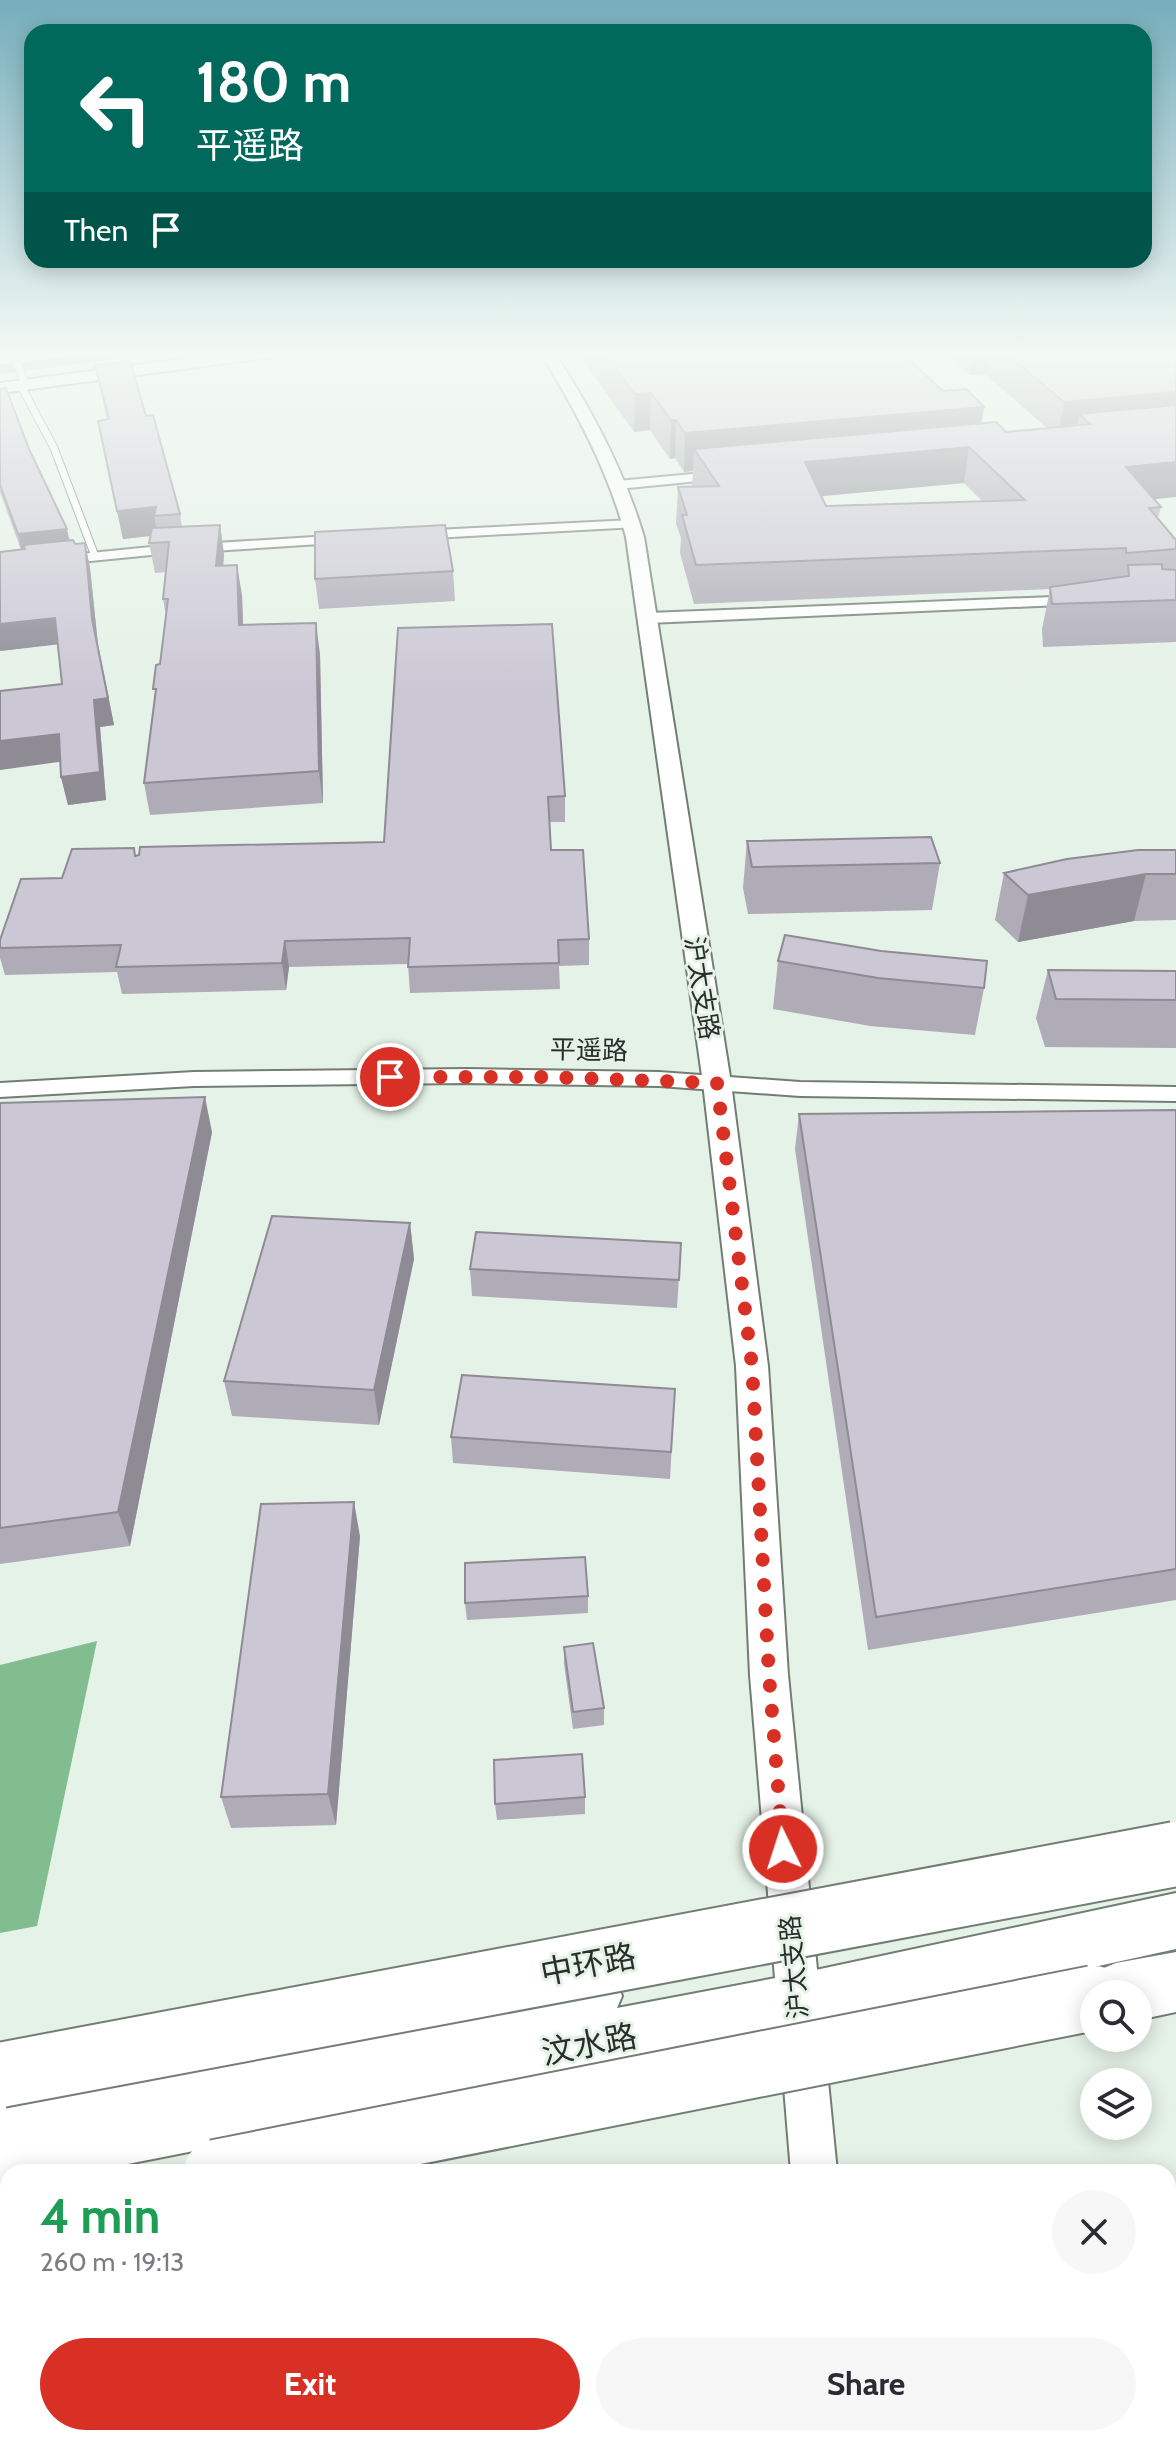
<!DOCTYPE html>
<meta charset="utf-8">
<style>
:root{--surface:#fff;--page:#f7f7f7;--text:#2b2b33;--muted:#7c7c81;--accent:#d93025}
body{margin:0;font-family:Cabin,"Noto Sans SC",sans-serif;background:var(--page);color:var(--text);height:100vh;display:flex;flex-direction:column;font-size:30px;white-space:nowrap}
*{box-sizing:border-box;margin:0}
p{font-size:26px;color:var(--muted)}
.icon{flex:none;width:44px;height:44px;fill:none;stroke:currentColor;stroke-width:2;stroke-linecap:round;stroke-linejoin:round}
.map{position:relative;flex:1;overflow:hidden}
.side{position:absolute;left:0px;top:2164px;width:1176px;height:282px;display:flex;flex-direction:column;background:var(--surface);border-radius:24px 24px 0 0;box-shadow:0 4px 20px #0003}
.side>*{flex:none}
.guide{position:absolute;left:24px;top:24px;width:1128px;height:244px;border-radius:24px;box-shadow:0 4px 20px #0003;background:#00695c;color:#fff;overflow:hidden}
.tools{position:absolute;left:1080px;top:1980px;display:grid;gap:16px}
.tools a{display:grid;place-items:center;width:72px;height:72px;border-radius:50%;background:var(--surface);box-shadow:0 4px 20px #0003;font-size:40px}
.pin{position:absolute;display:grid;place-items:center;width:68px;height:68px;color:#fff;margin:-34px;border:4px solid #fff;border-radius:50%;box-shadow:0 2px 8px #0007}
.me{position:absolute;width:88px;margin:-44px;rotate:356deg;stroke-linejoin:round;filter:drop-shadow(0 0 6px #0008)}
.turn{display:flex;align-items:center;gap:28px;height:168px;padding:0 40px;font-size:36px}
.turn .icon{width:104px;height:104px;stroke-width:2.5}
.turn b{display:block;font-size:56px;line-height:68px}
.then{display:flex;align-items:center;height:76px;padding:0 40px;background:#0003;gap:16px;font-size:30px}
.round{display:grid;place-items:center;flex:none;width:84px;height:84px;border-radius:42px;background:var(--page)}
.summary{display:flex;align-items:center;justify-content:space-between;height:136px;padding:0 40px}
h1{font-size:48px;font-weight:700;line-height:60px;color:#1e9e55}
.action{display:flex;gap:16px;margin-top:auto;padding:16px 40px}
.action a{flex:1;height:92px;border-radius:48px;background:var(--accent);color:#fff;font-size:32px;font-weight:700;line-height:92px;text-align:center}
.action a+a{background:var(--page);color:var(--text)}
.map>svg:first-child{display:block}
</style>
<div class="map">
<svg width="1176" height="2445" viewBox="0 0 1176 2445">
<rect width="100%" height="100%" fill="#e5f2e7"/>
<!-- forest -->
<polygon fill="#82bd8f" points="97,1641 37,1926 0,1933 0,1665"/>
<!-- water -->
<polygon fill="#6ca679" points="98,352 167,352 0,374 0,365"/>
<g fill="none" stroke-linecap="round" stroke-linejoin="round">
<defs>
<g id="service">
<polyline points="13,352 23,379"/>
<polyline points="21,386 54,448 95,556"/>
</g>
<g id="minor">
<polygon points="724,471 729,472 729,478 618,489 611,485 618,481"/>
<polygon points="632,520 639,524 637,527 415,539 408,535 415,531"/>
<polygon points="346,535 353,539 351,542 151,555 0,570 0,562 151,547"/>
<polygon points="1078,596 1086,601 1083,604 648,623 640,618 648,613"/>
<polygon points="467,1069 659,1072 800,1082 1176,1087 1176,1101 800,1096 659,1086 467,1083 194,1086 0,1097 0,1083 194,1072"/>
</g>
<g id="tertiary">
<path d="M540,352H554C592,410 624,470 644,537L731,1083L768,1366L788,1675L837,2172H791L750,1675L736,1366L703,1083L626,537C608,470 576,411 540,352Z"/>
<rect x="817" y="2438" width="52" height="7"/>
</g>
<polygon id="secondary" points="235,352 282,352 274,357 0,393 0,383"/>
<polygon id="primary" points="1176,1893 1176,1949 797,2032 87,2172 8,2172 8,2187 0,2189 0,2081 593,1967 614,1975 622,1996 617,2008 797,1974"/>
<g id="trunk">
<polygon points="1176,1952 1176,2012 1138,2020 1138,1994 1094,1994 1094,2015 1085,1994 1094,1972 1116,1963"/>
<polygon points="8,2180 8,2246 0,2248 0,2182"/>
</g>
</defs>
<!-- service casing -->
<use href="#service" stroke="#727d74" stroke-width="9"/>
<!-- minor casing -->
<use href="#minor" stroke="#727d74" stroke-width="4"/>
<!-- tertiary casing -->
<use href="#tertiary" stroke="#727d74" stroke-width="4"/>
<!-- secondary casing -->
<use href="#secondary" stroke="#727d74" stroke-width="4"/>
<!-- primary casing -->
<use href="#primary" stroke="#727d74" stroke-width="4"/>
<!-- trunk casing -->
<use href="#trunk" stroke="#727d74" stroke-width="4"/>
<!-- service -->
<use href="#service" stroke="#fff" stroke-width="7"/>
<!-- minor -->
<use href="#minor" fill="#fff" fill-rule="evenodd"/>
<!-- tertiary -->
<use href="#tertiary" fill="#fff" fill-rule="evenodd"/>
<!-- secondary -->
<use href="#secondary" fill="#fff" fill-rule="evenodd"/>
<!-- primary -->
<use href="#primary" fill="#fff" fill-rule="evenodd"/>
<!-- trunk -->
<use href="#trunk" fill="#fff" fill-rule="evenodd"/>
<defs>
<g id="trunk-bridge">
<polyline points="0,2075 1176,1854"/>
<polyline points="216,2172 1094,1998"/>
</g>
</defs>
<!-- trunk-bridge casing -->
<use href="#trunk-bridge" stroke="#727d74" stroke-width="68" stroke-linecap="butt"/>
<!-- trunk-bridge -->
<use href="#trunk-bridge" stroke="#fff" stroke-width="64"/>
</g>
<!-- wall -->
<g fill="#afabb7" fill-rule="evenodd">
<path d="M579,352H909L908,359L943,391L984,407L981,423L1006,432L1047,428L985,374L970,375L943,352H1176L1154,499L1161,507L1158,518L1176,540V642L1043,647L1042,629L1050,589L694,604L680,553L681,538L676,524L678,487H694L692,485L693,471L684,472L675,458L670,459L650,430L634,432L579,355ZM964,483L982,501L826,506L821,496Z"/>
<polygon points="95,365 146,416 180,514 182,527 220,525 224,554 223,566 242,595 243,625 320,654 323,803 150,815 144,783 166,616 163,599 166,572 155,573 149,543 150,536 123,539 98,421 107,420"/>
<polygon points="0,389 29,449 70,540 75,544 85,543 90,568 98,645 114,725 100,727 106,800 68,805 61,777 62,684 57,644 0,651 0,552 21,550 0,492"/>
<polygon points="453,571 455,601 319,609 315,579"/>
<polygon points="398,628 565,796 565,822 549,822 551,850 589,939 589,965 559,966 560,989 410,993 408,964 289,967 286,990 122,994 117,972 5,975 0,958 0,940 62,878 135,855 384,842"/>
<polygon points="747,841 940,863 932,910 748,914 743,888"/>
<polygon points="1176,850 1176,920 1134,921 1018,942 995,920 1004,873"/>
<polygon points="778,961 984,988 975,1035 870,1026 773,1009"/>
<polygon points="1048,970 1176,971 1176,1048 1045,1047 1036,1018"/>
<polygon points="0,1103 212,1132 130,1546 0,1564"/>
<polygon points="1176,1110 1176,1600 868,1650 795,1149 799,1114"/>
<polygon points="410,1223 414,1259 379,1425 232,1416 224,1381"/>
<polygon points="681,1243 677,1308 472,1296 470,1269"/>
<polygon points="675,1389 670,1479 453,1463 451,1437"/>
<polygon points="360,1536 336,1825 231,1828 221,1797"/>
<polygon points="588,1596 588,1613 467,1620 465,1603"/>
<polygon points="564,1647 604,1708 604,1725 573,1729 564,1664"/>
<polygon points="585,1797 585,1814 497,1820 495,1804"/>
<polygon points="889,2438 1168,2438 1176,2445 890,2445"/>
</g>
<!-- shaded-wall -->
<g fill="#8e8b95">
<polygon points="974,352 988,352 985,374 970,375"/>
<polygon points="1176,392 1176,426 1090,424 1079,414 1075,435 1058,437 1064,402"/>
<polygon points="651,393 650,430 634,432 635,394"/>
<polygon points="984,407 978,444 694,449 693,471 684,472 685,433"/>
<polygon points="671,420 676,420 675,458 670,459"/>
<polygon points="969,447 964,483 801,498 805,462"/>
<polygon points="1176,462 1176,497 1118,503 1126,467"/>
<polygon points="156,507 154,516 158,535 123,539 117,511"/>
<polygon points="220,525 224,554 221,596 216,566"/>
<polygon points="67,529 72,552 23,545 26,556 23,557 18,534"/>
<polygon points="85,543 90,568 98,645 114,725 100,727 106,800 68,805 61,777 94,700 92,619"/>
<polygon points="237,565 242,595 244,655 239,625"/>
<polygon points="55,618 61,644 0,651 0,624"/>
<polygon points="316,623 320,654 323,803 319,771"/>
<polygon points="59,734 66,761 0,770 0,741"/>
<polygon points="1146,874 1134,921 1018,942 1028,895"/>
<polygon points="285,941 289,967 286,990 282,963"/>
<polygon points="205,1097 212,1132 130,1546 118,1512"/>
<polygon points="410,1223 414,1259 379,1425 374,1390"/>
<polygon points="354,1502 360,1536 336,1825 328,1794"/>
</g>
<!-- building -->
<g fill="#cbc7d5" stroke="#8e8b95" stroke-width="2" fill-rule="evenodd">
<polygon points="603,352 900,352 943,391 966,389 984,407 685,433 676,420 671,420 651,393 635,394"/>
<polygon points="1004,352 1176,352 1176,392 1064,402"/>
<polygon points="130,361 146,416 153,415 180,514 154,516 156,507 117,511 98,421 109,419 95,365"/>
<polygon points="6,388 29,449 67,529 18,534 0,485 0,389"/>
<path d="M1176,405V462L1126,467L1161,507L1149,508L1176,540V549L1126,553V548L696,565L682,515H687L678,487L719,486L694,449L996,422L1006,432L1090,424L1079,414ZM969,447L1025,500L826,506L805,462Z"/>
<polygon points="220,525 216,566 237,565 239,625 316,623 319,771 144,783 156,689 153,689 156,665 160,664 168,599 163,599 169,542 149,543 152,528"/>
<polygon points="445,525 453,571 315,579 315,532"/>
<polygon points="73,540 75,544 85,543 92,619 108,698 94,700 100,772 61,777 59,734 0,741 0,691 62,684 55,618 0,624 0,552 25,549 23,545"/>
<polygon points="1162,564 1162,569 1176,570 1176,600 1052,604 1050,587 1129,576 1128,565"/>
<polygon points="552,624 565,796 548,797 551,850 583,850 589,939 558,940 559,963 408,967 410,938 285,941 282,963 116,967 121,945 0,948 0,940 21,879 62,878 72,849 134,848 135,856 139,855 140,847 384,842 398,628"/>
<polygon points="931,837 940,863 752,867 747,841"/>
<polygon points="1138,850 1176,850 1176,874 1146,874 1028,895 1004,873 1067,859"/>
<polygon points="785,935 881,951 987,961 984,988 878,978 778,961"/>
<polygon points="1048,970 1176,971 1176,1000 1056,999"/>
<polygon points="205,1097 118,1512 0,1528 0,1103"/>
<polygon points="1176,1110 1176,1569 876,1617 799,1114"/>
<polygon points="272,1216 410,1223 374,1390 224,1381"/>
<polygon points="476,1232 681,1243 679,1280 470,1269"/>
<polygon points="462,1375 675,1389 671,1452 451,1437"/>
<polygon points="354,1502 328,1794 221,1797 261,1504"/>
<polygon points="585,1557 588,1596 465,1603 465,1563"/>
<polygon points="593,1643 604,1708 573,1712 564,1647"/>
<polygon points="582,1754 585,1797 495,1804 494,1760"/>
<polygon points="1176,2216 1176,2445 904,2445 903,2438 1168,2438 1168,2218"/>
</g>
<!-- sky -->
<linearGradient id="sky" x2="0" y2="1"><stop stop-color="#76aebc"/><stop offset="0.51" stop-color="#f3f9f4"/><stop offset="1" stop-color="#f3f9f4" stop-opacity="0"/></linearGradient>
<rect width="1176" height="694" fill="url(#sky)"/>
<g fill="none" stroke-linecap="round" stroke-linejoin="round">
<!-- route -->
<polyline stroke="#d93025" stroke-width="14" stroke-dasharray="0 25.2" points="390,1077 545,1077 717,1083 752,1366 769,1675 783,1849"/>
</g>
<g text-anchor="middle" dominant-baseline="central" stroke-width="6" stroke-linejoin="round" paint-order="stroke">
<!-- street labels -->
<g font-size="26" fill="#292e2a" stroke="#e5f2e7">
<text transform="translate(702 988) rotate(81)">沪太支路</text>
<text transform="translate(589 1050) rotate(1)">平遥路</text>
<text transform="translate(794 1967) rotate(-95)">沪太支路</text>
</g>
<!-- near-street labels -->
<g font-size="32" fill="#292e2a" stroke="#e5f2e7">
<text transform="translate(588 1964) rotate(-11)">中环路</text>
<text transform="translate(589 2044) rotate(-11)">汶水路</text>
</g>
</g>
</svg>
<div class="tools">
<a><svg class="icon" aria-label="search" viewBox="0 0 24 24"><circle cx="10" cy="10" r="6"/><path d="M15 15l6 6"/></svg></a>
<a><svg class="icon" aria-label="layers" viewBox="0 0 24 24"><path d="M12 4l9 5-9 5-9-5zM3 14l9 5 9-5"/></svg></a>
</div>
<div class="pin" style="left:390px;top:1077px;background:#d93025"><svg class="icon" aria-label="arrive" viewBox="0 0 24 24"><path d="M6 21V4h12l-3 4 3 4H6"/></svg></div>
<svg class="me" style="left:783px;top:1849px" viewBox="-20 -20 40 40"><circle r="17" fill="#d93025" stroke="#fff" stroke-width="3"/><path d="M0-11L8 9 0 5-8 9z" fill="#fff"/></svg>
<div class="guide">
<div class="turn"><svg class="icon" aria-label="left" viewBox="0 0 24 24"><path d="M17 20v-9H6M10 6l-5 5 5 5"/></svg><div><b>180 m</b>平遥路</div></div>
<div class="then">Then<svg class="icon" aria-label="arrive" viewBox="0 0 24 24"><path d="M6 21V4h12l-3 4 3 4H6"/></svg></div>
</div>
<section class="side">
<div class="summary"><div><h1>4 min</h1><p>260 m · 19:13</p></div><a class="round"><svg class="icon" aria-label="close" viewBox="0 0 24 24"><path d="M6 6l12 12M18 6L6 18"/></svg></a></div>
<div class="action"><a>Exit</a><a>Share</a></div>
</section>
</div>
